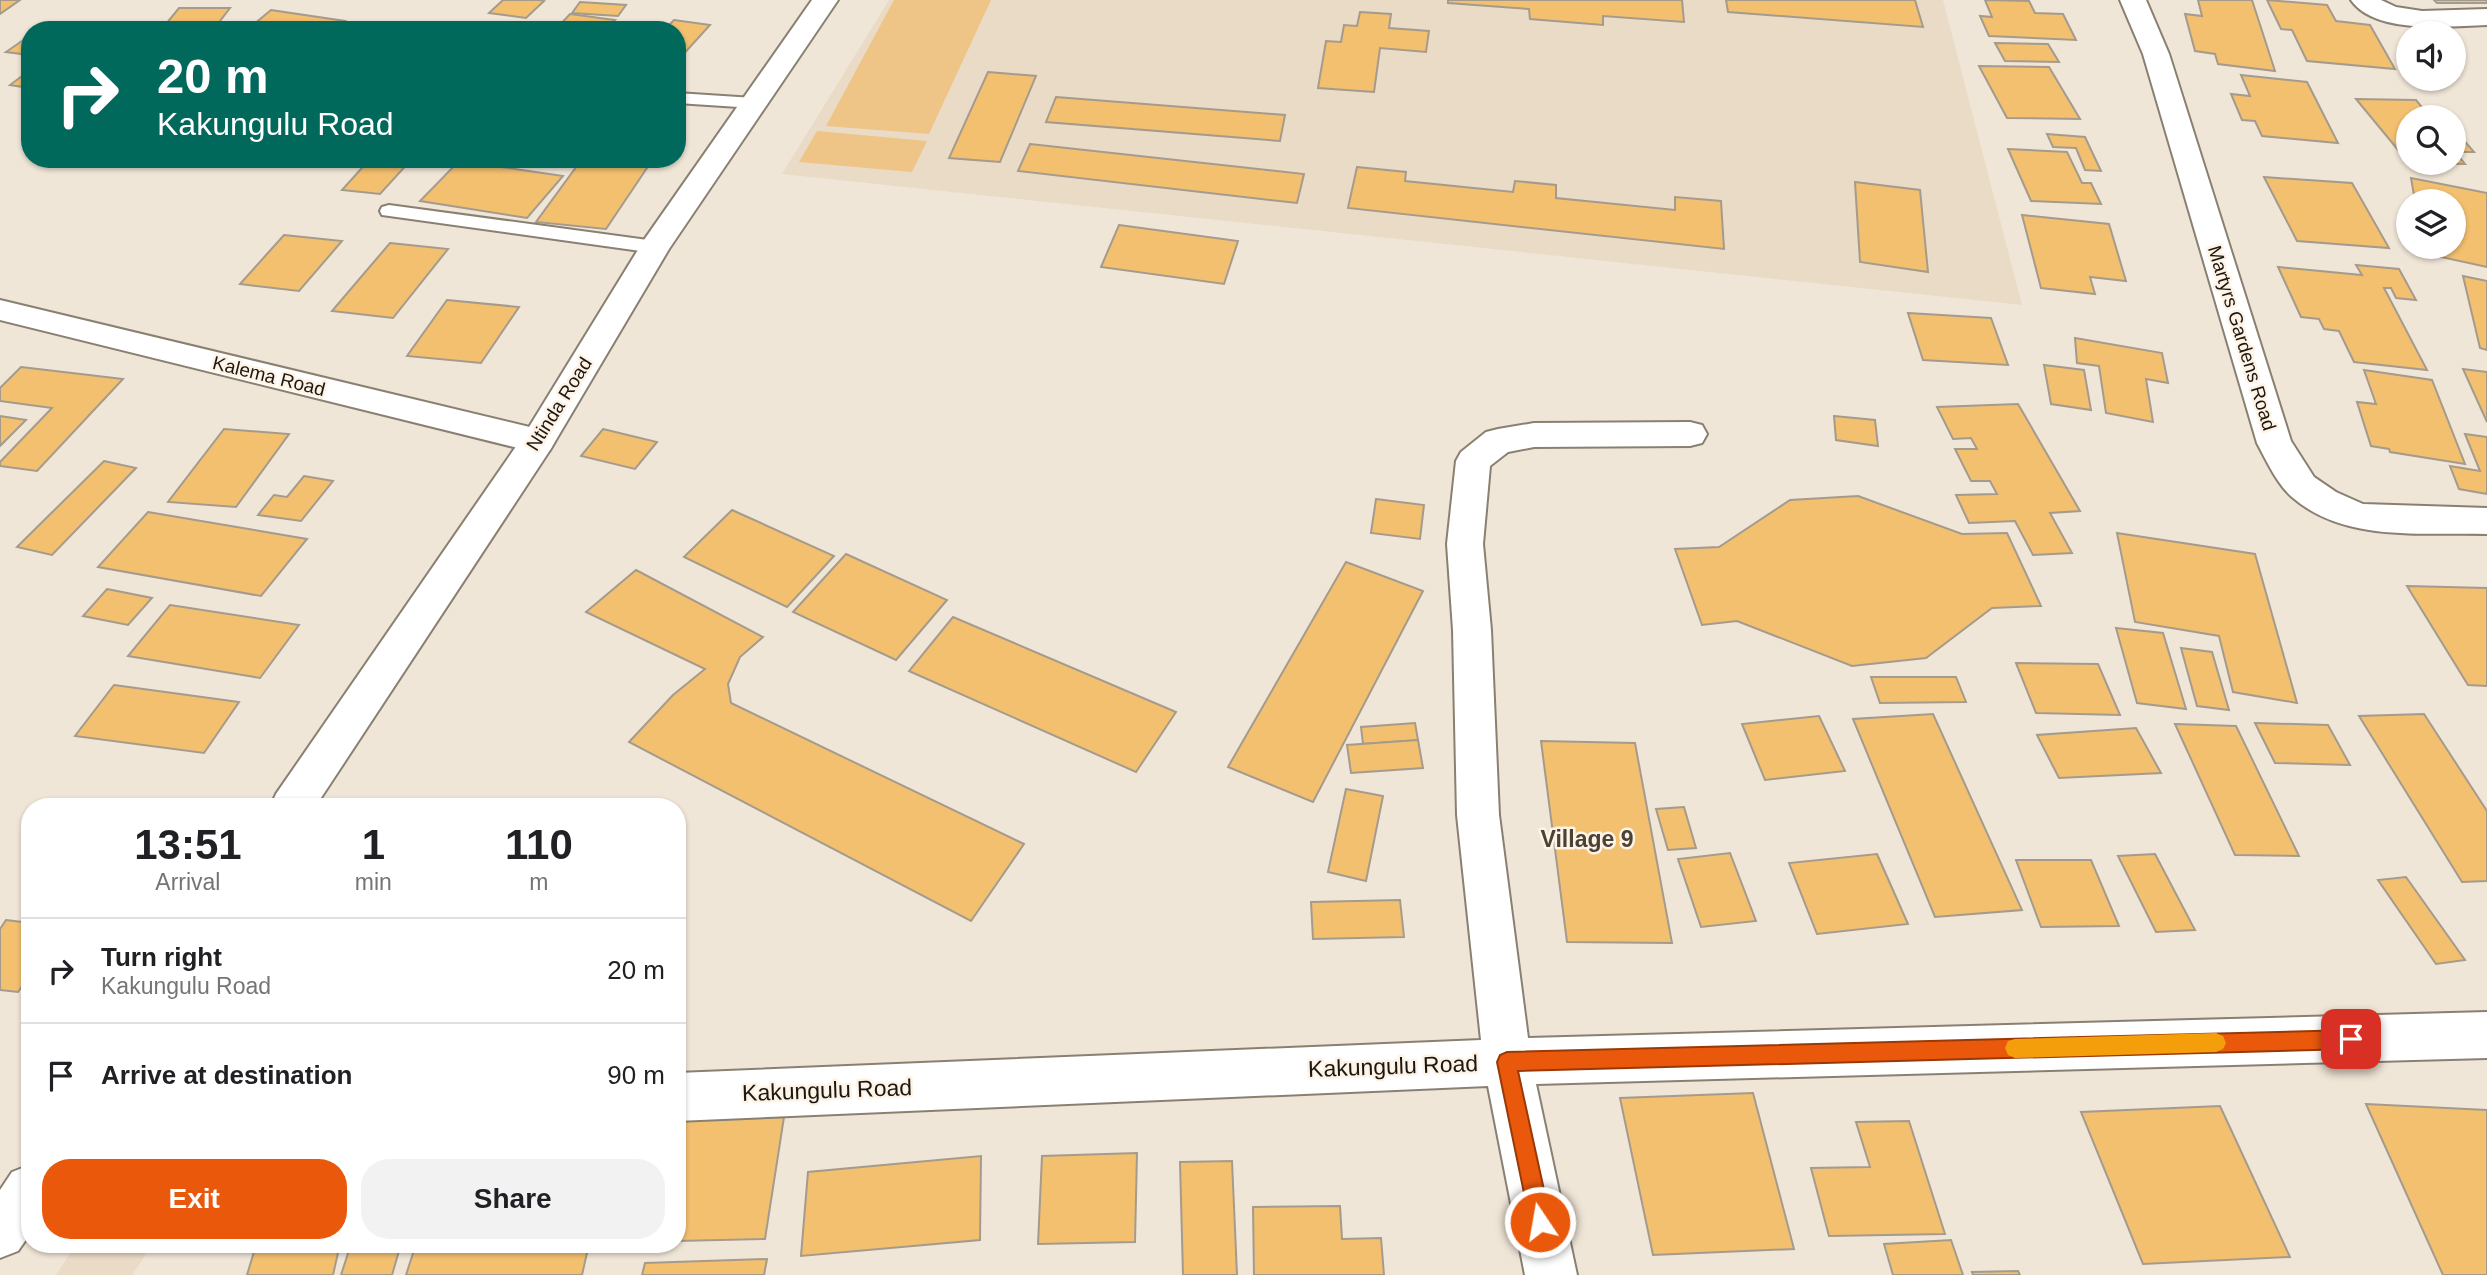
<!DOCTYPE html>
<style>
:root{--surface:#fff;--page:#f2f2f2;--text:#202124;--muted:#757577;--line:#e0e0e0;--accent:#ea580c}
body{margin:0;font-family:Arial,sans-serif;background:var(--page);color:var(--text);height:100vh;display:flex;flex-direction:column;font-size:26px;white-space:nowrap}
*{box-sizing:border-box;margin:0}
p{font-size:23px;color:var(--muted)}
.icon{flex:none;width:38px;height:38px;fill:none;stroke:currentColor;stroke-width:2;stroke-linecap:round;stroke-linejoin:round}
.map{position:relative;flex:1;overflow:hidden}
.sheet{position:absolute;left:21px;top:798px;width:665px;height:455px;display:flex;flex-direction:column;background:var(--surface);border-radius:28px;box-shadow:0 2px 5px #0004}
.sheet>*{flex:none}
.guide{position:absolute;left:21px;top:21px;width:665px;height:147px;border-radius:28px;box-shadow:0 2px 5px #0004;background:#00695c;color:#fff;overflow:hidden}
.buttons{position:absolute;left:2396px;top:21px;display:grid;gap:14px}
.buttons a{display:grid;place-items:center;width:70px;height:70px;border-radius:50%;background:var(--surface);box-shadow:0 2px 5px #0004;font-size:35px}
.pin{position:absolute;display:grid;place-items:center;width:60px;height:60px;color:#fff;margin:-30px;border-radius:14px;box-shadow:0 4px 10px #0006}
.me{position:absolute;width:77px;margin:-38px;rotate:348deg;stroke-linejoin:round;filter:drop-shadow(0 0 5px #0008)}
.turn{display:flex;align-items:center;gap:24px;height:147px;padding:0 21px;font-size:32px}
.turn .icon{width:91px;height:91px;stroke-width:2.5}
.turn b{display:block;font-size:49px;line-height:60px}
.eta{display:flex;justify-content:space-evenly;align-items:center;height:119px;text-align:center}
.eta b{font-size:42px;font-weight:800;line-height:49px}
.action{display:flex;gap:14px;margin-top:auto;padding:14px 21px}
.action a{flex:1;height:80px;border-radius:28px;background:var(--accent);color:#fff;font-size:28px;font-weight:800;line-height:80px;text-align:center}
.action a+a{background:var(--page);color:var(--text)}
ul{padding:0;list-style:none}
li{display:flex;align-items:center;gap:21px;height:105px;padding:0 21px;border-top:2px solid var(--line)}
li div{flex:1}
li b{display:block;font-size:26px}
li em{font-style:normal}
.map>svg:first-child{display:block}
</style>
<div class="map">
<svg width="2487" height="1275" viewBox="0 0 2487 1275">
<rect width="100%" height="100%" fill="#f0e6d7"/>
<!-- built -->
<g fill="#eadbc6">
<polygon points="889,0 1943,0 2022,305 782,174"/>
<polygon points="76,1244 153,1244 132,1275 56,1275"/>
</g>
<!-- green -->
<g fill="#efc587">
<polygon points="894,0 991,0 929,134 826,126"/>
<polygon points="817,131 927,141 912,172 799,162"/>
</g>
<!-- building -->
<g fill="#f3c070" stroke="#a59b8d" stroke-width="2">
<polygon points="0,0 20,0 0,14"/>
<polygon points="503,0 540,0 544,1 526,18 489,13"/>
<polygon points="1448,0 1682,0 1684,22 1603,16 1603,25 1530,19 1529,9 1448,3"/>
<polygon points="1726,0 1915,0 1923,27 1728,12"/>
<polygon points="1985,0 2029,1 2035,13 2063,14 2076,40 1989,36 1980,16 1992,17"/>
<polygon points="2198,0 2252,0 2275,71 2218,64 2215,54 2195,51 2185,14 2202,16"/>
<polygon points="2267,0 2327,5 2336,21 2370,25 2395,69 2307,61 2292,30 2281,29"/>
<polygon points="2434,0 2487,0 2487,3 2437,3"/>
<polygon points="580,2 626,5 618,16 572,13"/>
<polygon points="179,8 230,8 213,30 161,30"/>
<polygon points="271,10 345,21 335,30 247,30"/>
<polygon points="1360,12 1391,14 1389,28 1429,31 1426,52 1380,48 1374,92 1318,88 1326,41 1341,42 1344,25 1357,26"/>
<polygon points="570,14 615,20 608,27 626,30 555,30"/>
<polygon points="674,20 710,25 681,57 677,56 677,30 664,30"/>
<polygon points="29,36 30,55 6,52"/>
<polygon points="1995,43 2048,44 2059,62 2005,61"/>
<polygon points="1979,66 2049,67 2080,119 2007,118"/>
<polygon points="30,70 30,88 10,85"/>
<polygon points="988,72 1036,76 1000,162 949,158"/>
<polygon points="2241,75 2307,82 2338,143 2262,136 2255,121 2242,120 2231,94 2250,96"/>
<polygon points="1056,97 1285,115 1280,141 1046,122"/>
<polygon points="2356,99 2416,100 2430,117 2408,117 2408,162"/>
<polygon points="2454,129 2474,152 2455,152 2465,164 2408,163 2454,163"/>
<polygon points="2047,134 2085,137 2101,171 2085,170 2076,148 2053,147"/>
<polygon points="1030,144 1304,174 1297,203 1018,171"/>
<polygon points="2008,149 2067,152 2082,183 2091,183 2101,204 2031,201"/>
<polygon points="370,159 411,160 380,194 342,190"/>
<polygon points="582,159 653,159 606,229 536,222"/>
<polygon points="459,161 563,176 527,218 420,201"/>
<polygon points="1357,167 1406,172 1405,181 1513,192 1515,181 1556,185 1556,198 1675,210 1675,197 1721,201 1724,249 1348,208"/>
<polygon points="2264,177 2352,183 2389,248 2297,241"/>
<polygon points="2411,178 2487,193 2487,267 2423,253 2422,247 2454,247 2454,201 2415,201"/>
<polygon points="1855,182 1920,190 1928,272 1860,262"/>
<polygon points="2022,215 2109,224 2126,281 2090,277 2095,294 2041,288"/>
<polygon points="1119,225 1238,241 1224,284 1101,267"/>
<polygon points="284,235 342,241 299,291 240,284"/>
<polygon points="390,243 448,249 393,318 332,311"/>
<polygon points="2356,265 2399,269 2416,300 2396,298 2391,288 2384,288 2427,370 2354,362 2339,331 2324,329 2319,319 2301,317 2278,267 2362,275"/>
<polygon points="2463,276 2487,281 2487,350 2480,348"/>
<polygon points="447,300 519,307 481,363 407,356"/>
<polygon points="1908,313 1991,318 2008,365 1923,360"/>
<polygon points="2075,338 2162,353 2168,383 2146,379 2153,422 2106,413 2099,366 2077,363"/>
<polygon points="2044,365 2084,370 2091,410 2051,404"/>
<polygon points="21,367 123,379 37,471 0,466 0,462 52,408 0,401 0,388"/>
<polygon points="2463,369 2487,372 2487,422"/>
<polygon points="2364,370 2432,380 2465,464 2390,452 2389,449 2371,446 2357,402 2376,404"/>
<polygon points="2018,404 2080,511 2050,513 2072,553 2033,555 2015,521 1969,523 1956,495 1997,494 1990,481 1971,481 1955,449 1977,449 1971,438 1953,439 1937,407"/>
<polygon points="0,416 26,420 0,446"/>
<polygon points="1834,416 1875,420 1878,446 1836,440"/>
<polygon points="224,429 289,434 236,507 168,502"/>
<polygon points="603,429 657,442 635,469 581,456"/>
<polygon points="2465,434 2487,437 2487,494 2459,489 2450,466 2480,471"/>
<polygon points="104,461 136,468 52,555 17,547"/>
<polygon points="304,476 333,481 301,521 258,515 274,495 287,497"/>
<polygon points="1858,496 1962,534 2007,533 2041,606 1992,608 1926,658 1852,666 1737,621 1702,625 1675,549 1719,547 1790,500"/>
<polygon points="1376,499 1424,505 1420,539 1371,533"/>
<polygon points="732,510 834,556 787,607 684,557"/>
<polygon points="148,512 307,539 261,596 98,567"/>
<polygon points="2117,533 2255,554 2297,703 2233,692 2219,636 2135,622"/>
<polygon points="846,554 947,600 896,660 793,612"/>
<polygon points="1346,562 1423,591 1313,802 1228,767"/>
<polygon points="636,570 763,637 740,657 728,684 731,703 1024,844 971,921 629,742 673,695 705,669 586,612"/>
<polygon points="2407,586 2487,588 2487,686 2468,685"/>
<polygon points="107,589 152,598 128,625 83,616"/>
<polygon points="170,605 299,625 260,678 128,656"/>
<polygon points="953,617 1176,712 1136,772 909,671"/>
<polygon points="2116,628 2163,633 2186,709 2137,703"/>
<polygon points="2181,648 2212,652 2229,710 2197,706"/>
<polygon points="2016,663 2098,664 2120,715 2036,713"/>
<polygon points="1871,677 1956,677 1966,702 1880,703"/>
<polygon points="114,685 239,702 204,753 75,736"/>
<polygon points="1933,714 2022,910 1935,917 1853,719"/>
<polygon points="2424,714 2487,811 2487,881 2462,882 2359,716"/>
<polygon points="1819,716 1845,771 1765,780 1742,724"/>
<polygon points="1415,723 1418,740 1363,744 1361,727"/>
<polygon points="2255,723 2328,725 2350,765 2275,763"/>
<polygon points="2175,724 2236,726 2299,856 2235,855"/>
<polygon points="2136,728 2161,773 2059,778 2037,735"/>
<polygon points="1418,740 1423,768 1351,773 1347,745"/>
<polygon points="1541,741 1635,743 1672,943 1567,942"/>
<polygon points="1346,789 1383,796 1366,881 1328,872"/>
<polygon points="1684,807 1696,848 1668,850 1656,809"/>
<polygon points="1730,853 1756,921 1701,927 1678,859"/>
<polygon points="1877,854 1908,924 1817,934 1789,863"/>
<polygon points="2155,854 2195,930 2156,932 2118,856"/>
<polygon points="2016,860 2091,860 2119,926 2041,927"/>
<polygon points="2406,877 2465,960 2436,964 2378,880"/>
<polygon points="1400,900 1404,937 1313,939 1311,902"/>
<polygon points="6,920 30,923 30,975 18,992 0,990 0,929"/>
<polygon points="1753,1093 1794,1249 1653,1255 1620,1098"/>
<polygon points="2366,1104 2487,1110 2487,1275 2443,1275"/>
<polygon points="2220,1106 2290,1257 2143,1264 2081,1112"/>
<polygon points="784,1117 765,1239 677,1241 678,1120"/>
<polygon points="1909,1121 1945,1234 1829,1236 1811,1168 1870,1167 1856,1122"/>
<polygon points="1137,1153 1135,1242 1038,1244 1042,1156"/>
<polygon points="981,1156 980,1240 801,1256 808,1172"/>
<polygon points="1232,1161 1237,1275 1183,1275 1180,1162"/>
<polygon points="1340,1206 1342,1239 1381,1238 1384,1275 1254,1275 1253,1207"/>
<polygon points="1951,1240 1963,1275 1893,1275 1884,1244"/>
<polygon points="340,1244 333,1275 247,1275 256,1245"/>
<polygon points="351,1244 401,1244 392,1275 341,1275"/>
<polygon points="416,1244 589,1244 582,1275 406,1275"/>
<polygon points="767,1259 764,1275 642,1275 645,1263"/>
<polygon points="2018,1271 2020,1275 1973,1275 1972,1272"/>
</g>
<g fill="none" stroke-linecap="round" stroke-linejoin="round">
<defs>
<g id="service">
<polygon points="677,93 754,98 763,103 754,108 677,103"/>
<polygon points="389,205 655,241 662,243 665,247 662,251 655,253 382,215 380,211 382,207"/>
</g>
<g id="minor">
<path d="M2120,0H2146L2169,54L2291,441L2314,477L2336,492L2363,504L2487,508V534C2422,532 2345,543 2292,497C2277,484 2266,460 2257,443L2143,54Z"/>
<path d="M2351,0H2381L2396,7L2422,11L2487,9V25C2450,26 2375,35 2351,0Z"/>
<polygon points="0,300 538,429 550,432 555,441 550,450 538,453 0,320"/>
<polygon points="1690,422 1702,425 1707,434 1702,443 1690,446 1534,447 1508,452 1490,466 1483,544 1491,630 1499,815 1528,1038 2487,1012 2487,1058 1536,1084 1577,1275 1525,1275 1488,1086 677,1121 677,1073 1481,1040 1457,815 1453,630 1447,544 1456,461 1461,452 1486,432 1498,429 1534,423"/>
</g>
<g id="secondary">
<polygon points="812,0 838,0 669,249 550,450 315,807 270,807 276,794 526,432 644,240"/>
<polygon points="30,1165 30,1234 18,1251 0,1258 0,1190 12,1172"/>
</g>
</defs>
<!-- service casing -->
<use href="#service" stroke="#898072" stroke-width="4"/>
<!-- minor casing -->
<use href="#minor" stroke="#898072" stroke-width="4"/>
<!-- secondary casing -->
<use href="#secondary" stroke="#898072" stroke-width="4"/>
<!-- service -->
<use href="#service" fill="#fff" fill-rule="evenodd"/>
<!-- minor -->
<use href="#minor" fill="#fff" fill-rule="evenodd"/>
<!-- secondary -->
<use href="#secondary" fill="#fff" fill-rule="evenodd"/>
</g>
<!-- route -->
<polygon fill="#ea580c" stroke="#983908" stroke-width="2" points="2351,1030 2358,1032 2360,1039 2358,1046 2351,1049 1518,1071 1551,1222 1548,1229 1540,1232 1533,1229 1530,1222 1497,1062 1500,1055 1507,1052"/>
<!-- slow -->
<polygon fill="#f59e0b" points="2216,1033 2223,1036 2226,1043 2223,1049 2216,1052 2015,1058 2008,1055 2005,1048 2008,1041 2015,1039"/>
<g text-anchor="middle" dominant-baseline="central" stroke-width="5" stroke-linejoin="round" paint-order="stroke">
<!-- street labels -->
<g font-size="19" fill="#1b1712" stroke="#fef3e5">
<text transform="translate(2242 338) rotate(73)">Martyrs Gardens Road</text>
<text transform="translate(269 376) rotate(14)">Kalema Road</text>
<text transform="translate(559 404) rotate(-58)">Ntinda Road</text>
</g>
<!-- quarter labels -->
<g font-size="23" font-weight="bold" fill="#4a4236" stroke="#fef3e5">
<text x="1587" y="839">Village 9</text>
</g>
<!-- near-street labels -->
<g font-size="23" fill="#1b1712" stroke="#fef3e5">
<text transform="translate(1393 1066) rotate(-2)">Kakungulu Road</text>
<text transform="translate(827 1090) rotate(-2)">Kakungulu Road</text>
</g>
</g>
</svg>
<div class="buttons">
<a><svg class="icon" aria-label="sound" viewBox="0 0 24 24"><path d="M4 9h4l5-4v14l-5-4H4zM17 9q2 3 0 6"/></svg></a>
<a><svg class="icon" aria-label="search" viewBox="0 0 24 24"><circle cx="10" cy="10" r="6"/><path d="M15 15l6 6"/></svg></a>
<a><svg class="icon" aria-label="layers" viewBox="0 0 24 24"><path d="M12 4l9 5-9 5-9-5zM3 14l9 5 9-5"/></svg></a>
</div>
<div class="pin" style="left:2351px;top:1039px;background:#d93025"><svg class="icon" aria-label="arrive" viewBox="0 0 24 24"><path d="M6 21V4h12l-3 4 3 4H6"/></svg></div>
<svg class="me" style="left:1540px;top:1222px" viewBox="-20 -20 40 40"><circle r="17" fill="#ea580c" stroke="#fff" stroke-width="3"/><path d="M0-11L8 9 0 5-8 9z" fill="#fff"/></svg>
<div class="guide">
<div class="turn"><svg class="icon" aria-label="right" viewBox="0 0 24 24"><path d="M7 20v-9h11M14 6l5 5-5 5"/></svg><div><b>20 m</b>Kakungulu Road</div></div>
</div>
<section class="sheet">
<div class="eta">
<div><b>13:51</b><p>Arrival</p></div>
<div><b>1</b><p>min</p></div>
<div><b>110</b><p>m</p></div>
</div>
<ul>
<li><svg class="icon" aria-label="right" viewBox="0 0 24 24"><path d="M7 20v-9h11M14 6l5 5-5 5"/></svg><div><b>Turn right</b><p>Kakungulu Road</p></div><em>20 m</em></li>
<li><svg class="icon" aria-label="arrive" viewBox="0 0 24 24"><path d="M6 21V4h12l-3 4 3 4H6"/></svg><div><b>Arrive at destination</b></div><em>90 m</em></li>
</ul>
<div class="action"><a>Exit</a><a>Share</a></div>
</section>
</div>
